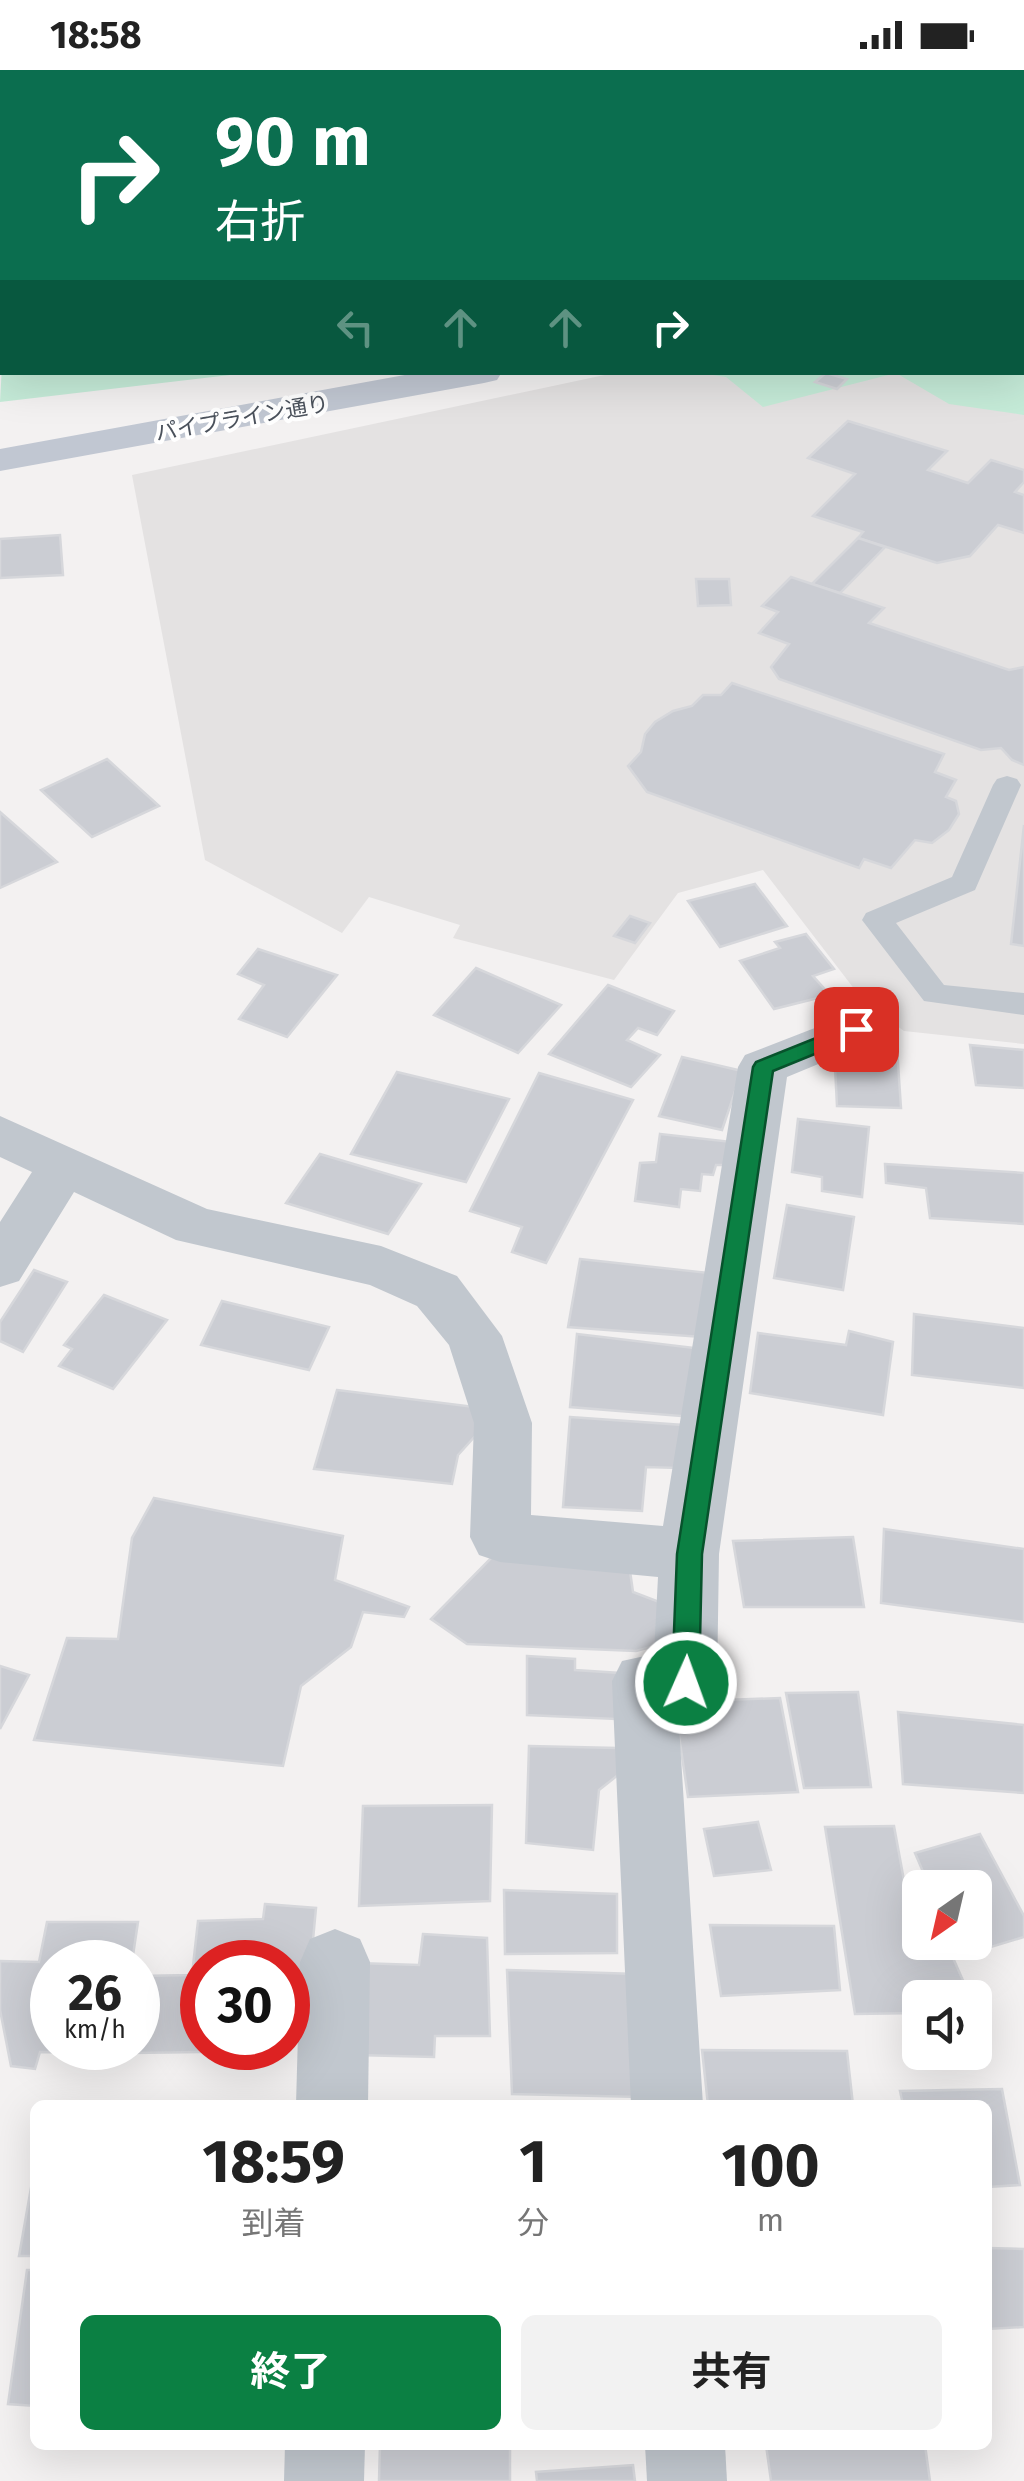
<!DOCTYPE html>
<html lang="ja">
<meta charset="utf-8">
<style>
:root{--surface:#fff;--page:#f2f2f2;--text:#222;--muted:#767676;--accent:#0b8043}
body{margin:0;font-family:"Fira Sans","Noto Sans JP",sans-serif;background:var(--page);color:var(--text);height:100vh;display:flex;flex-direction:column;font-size:38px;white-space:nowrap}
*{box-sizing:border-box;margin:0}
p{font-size:32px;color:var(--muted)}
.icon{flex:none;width:55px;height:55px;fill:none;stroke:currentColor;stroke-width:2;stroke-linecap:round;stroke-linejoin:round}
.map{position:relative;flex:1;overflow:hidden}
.details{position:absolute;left:30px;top:2030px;width:962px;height:350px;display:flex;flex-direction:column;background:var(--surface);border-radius:15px;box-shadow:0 10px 40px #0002}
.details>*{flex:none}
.hud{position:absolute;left:0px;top:0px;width:1025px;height:305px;box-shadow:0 10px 40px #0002;background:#0b6e4f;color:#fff;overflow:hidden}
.needle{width:65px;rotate:214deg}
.tools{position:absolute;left:902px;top:1800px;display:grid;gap:20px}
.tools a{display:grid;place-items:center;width:90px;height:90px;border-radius:15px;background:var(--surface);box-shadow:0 10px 40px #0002;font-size:50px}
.speed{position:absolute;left:30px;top:1870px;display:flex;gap:20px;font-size:50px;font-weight:700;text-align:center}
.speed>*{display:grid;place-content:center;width:130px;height:130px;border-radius:50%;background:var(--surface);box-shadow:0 10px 40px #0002;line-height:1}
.speed small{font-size:25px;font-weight:400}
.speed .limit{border:15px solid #d22;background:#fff;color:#111}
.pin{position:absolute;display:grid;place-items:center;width:85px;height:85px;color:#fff;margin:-42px;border-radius:20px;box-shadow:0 5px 15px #0006}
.me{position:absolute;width:110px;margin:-55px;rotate:2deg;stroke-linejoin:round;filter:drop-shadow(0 0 8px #0008)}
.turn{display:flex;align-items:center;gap:35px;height:210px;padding:0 50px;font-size:45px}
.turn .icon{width:130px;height:130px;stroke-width:2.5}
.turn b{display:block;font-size:70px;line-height:85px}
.lanes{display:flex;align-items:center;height:95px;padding:0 50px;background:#0003;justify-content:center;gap:50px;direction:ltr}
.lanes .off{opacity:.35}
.eta{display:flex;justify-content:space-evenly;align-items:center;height:170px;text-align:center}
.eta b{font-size:60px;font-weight:700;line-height:70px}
.action{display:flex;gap:20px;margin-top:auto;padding:20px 50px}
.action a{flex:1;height:115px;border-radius:15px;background:var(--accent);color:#fff;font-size:40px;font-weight:700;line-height:115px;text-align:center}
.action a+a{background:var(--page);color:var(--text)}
.status{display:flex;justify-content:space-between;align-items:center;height:70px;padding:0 50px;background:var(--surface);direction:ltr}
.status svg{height:28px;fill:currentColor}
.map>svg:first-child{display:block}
</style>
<div class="status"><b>18:58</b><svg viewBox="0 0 49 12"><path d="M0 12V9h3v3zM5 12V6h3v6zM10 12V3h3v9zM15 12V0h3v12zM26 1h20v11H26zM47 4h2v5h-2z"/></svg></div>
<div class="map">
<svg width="1024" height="2411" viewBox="0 0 1024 2411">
<rect width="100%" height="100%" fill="#f3f1f1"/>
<!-- education -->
<polygon fill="#e4e2e2" points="1024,252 1024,974 904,961 865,933 763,800 678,823 614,910 453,868 460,855 369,827 342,863 205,790 132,405 614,303 1022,302"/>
<!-- green -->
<g fill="#c5ebd8">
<polygon points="1024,255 1024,345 949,334 896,303 763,337 726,307 700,303 1022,302"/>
<polygon points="2,295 2,302 247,303 0,332"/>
</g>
<!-- building -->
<g fill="#cbcdd3" stroke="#d6d7db" stroke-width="2.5">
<polygon points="309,0 861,0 866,2 313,2"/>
<polygon points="2,162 2,275 0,273"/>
<polygon points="826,303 847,309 837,319 815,312"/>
<polygon points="848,351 947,381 928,400 968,413 991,390 1024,400 1024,412 1015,422 1024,425 1024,463 998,455 970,486 937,493 858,468 863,462 813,446 855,404 808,388"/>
<polygon points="60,465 63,505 0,508 0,469"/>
<polygon points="858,468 885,477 840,523 812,514"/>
<polygon points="791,507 884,538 869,553 1009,600 1024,597 1024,695 1012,690 1001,678 981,680 779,609 771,597 789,574 759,563 778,542 762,536"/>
<polygon points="696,509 729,509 731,535 698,536"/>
<polygon points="732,613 944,684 935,702 956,710 946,727 956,731 959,744 949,760 932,773 915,770 891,798 864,789 859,798 647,722 628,696 641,682 645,664 655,652 673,641 692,636 703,625 721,625"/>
<polygon points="107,689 159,736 92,767 41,720"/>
<polygon points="0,742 57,792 0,818"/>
<polygon points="1024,755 1024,876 1011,874"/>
<polygon points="755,814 787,856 720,877 688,831"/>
<polygon points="630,846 650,853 635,873 614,866"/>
<polygon points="806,864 834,899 813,906 830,925 774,939 740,891 780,878 775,872"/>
<polygon points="258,879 337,905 287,967 239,949 264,915 238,904"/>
<polygon points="476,898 561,935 518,983 434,945"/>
<polygon points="608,915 674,941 657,965 638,958 627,970 660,985 631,1017 549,984"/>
<polygon points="896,963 901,1038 837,1036 834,977"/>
<polygon points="970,975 1024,980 1024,1018 976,1015"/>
<polygon points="682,987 742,1001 722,1060 659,1046"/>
<polygon points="397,1002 509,1029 466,1112 351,1084"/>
<polygon points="539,1003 633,1030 546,1193 512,1182 522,1157 470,1141"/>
<polygon points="798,1049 869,1057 862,1127 822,1121 822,1107 792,1102"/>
<polygon points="660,1064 732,1072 727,1095 716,1095 713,1105 702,1104 700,1121 681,1119 679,1137 635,1131 640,1093 656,1092"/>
<polygon points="320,1084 421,1114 388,1164 286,1133"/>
<polygon points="885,1094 1024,1103 1024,1154 930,1148 926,1118 886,1113"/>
<polygon points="787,1135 854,1147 843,1220 774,1208"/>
<polygon points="580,1189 709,1203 701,1267 568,1257"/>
<polygon points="34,1200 67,1212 23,1282 0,1271 0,1252"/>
<polygon points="104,1225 167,1250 113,1319 59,1296 72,1279 64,1275"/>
<polygon points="222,1231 329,1257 309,1300 201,1275"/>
<polygon points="914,1244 1024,1258 1024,1318 912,1305"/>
<polygon points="849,1261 893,1272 883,1345 750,1323 758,1263 846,1275"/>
<polygon points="577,1264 703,1279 693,1347 570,1337"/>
<polygon points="337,1320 483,1338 477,1364 458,1385 452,1414 314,1399"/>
<polygon points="570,1347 683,1355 678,1398 646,1397 642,1441 563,1437"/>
<polygon points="154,1428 343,1466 335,1510 409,1537 404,1547 363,1542 351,1577 301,1616 283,1696 34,1670 67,1568 118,1569 132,1468"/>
<polygon points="884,1459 1024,1479 1024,1552 881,1533"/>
<polygon points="853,1467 864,1537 744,1537 733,1471"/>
<polygon points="495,1484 629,1494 633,1522 670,1536 670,1572 636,1581 467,1574 431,1549"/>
<polygon points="527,1586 575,1589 575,1600 620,1603 616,1649 527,1645"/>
<polygon points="0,1596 29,1605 0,1659"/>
<polygon points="858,1622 871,1717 804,1718 786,1623"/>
<polygon points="780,1628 798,1722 688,1727 674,1632"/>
<polygon points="898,1642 1024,1655 1024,1723 903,1714"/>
<polygon points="529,1676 617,1678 618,1705 599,1720 593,1780 526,1773"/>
<polygon points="492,1735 490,1831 359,1836 363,1736"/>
<polygon points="758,1752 771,1800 714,1806 704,1759"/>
<polygon points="894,1756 905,1816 921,1818 920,1872 946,1872 965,1915 945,1928 920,1928 920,1943 855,1944 825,1757"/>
<polygon points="980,1764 1024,1846 1024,1867 961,1886 955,1872 975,1872 975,1818 930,1818 915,1783"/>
<polygon points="504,1820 617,1824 617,1883 505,1884"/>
<polygon points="265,1834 316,1838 307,1934 288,1938 288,1892 202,1892 202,1978 280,1978 279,1981 133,1983 133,1978 138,1978 138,1906 192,1905 198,1851 263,1849"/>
<polygon points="47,1852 138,1852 132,1892 52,1892 52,1978 118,1978 117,1983 40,1982 35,1999 11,1996 0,1940 0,1891 39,1892"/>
<polygon points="710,1855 834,1856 840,1920 721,1926"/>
<polygon points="423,1864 487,1868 490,1966 435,1966 434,1987 356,1985 359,1893 419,1895"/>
<polygon points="507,1900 637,1904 641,2027 512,2024"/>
<polygon points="702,1980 847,1981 853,2035 708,2035"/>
<polygon points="1002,2019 1020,2115 988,2117 988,2035 903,2035 900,2021"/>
<polygon points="35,2095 35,2186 19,2186"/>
<polygon points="988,2178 1024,2179 1024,2257 988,2259"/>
<polygon points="27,2200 35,2200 35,2336 8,2334"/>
<polygon points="380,2375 510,2375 510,2411 379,2411"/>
<polygon points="766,2375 925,2375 930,2411 771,2411"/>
<polygon points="633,2395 635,2411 537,2411 536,2402"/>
</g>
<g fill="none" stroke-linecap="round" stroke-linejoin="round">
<!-- lane -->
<g fill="#c1c7ce" fill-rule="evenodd">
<polygon points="269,0 290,0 291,2 270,2"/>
<rect x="0" y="99" width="2" height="12"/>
<polygon points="1007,706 1017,709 1021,715 975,820 896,853 944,915 1024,923 1024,945 924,931 862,850 866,843 952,807 993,715 997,709"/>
</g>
<!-- street -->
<g fill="#c1c7ce" fill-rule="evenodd">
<rect x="1022" y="232" width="2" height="20"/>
<polygon points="856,942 874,947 881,959 874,971 787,1007 719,1484 717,1613 707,1633 678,1640 703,2035 631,2035 612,1611 622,1591 654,1584 658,1507 500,1492 479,1485 470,1467 474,1353 449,1275 417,1236 370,1215 176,1170 74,1122 19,1211 0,1217 0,1152 32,1102 0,1087 0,1046 207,1139 381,1176 457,1206 502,1266 532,1353 531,1445 663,1456 738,997 745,985"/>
<polygon points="335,1859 360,1869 370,1892 368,2035 296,2035 300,1892 310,1869"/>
<polygon points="285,2375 365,2375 364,2411 284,2411"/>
<polygon points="645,2375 725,2375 727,2411 647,2411"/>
</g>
<!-- secondary -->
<g fill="#c1c7d2" fill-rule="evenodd">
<rect x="1022" y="197" width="2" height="20"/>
<polygon points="421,302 502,302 497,310 484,313 0,401 0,379"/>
</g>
</g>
<!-- route -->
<polygon fill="#0b8043" stroke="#07532c" stroke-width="2.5" points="856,952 867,959 864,964 773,1001 702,1484 699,1613 695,1621 686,1624 676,1621 672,1613 677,1484 753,997 756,992"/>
<g text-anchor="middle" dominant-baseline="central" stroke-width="8" stroke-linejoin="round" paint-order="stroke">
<!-- far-street labels -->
<g font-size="22" fill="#4b525c" stroke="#fff">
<text transform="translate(242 348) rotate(-10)">パイプライン通り</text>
</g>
</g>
</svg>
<div class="tools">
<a><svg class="needle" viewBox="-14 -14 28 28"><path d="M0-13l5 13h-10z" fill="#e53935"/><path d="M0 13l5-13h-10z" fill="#767676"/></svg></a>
<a><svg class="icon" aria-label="sound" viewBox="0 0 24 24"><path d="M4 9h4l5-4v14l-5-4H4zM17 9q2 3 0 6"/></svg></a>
</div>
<div class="speed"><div>26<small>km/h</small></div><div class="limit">30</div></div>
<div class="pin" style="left:856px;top:959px;background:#d93025"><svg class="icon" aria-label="arrive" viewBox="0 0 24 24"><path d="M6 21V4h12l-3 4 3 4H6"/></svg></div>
<svg class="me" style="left:686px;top:1613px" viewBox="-20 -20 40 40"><circle r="17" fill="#0b8043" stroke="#fff" stroke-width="3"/><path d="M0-11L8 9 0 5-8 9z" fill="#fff"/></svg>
<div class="hud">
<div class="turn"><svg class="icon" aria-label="right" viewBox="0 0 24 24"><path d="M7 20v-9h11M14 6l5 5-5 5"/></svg><div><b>90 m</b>右折</div></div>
<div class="lanes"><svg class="icon off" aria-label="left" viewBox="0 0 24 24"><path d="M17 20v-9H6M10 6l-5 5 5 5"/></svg><svg class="icon off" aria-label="ahead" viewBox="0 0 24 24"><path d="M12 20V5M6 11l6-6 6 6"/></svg><svg class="icon off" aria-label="ahead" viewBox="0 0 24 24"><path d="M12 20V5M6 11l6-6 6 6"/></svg><svg class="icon" aria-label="right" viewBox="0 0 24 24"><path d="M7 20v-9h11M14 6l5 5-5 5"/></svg></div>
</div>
<section class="details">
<div class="eta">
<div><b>18:59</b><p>到着</p></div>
<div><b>1</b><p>分</p></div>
<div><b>100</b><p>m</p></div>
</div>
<div class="action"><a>終了</a><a>共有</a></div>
</section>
</div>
